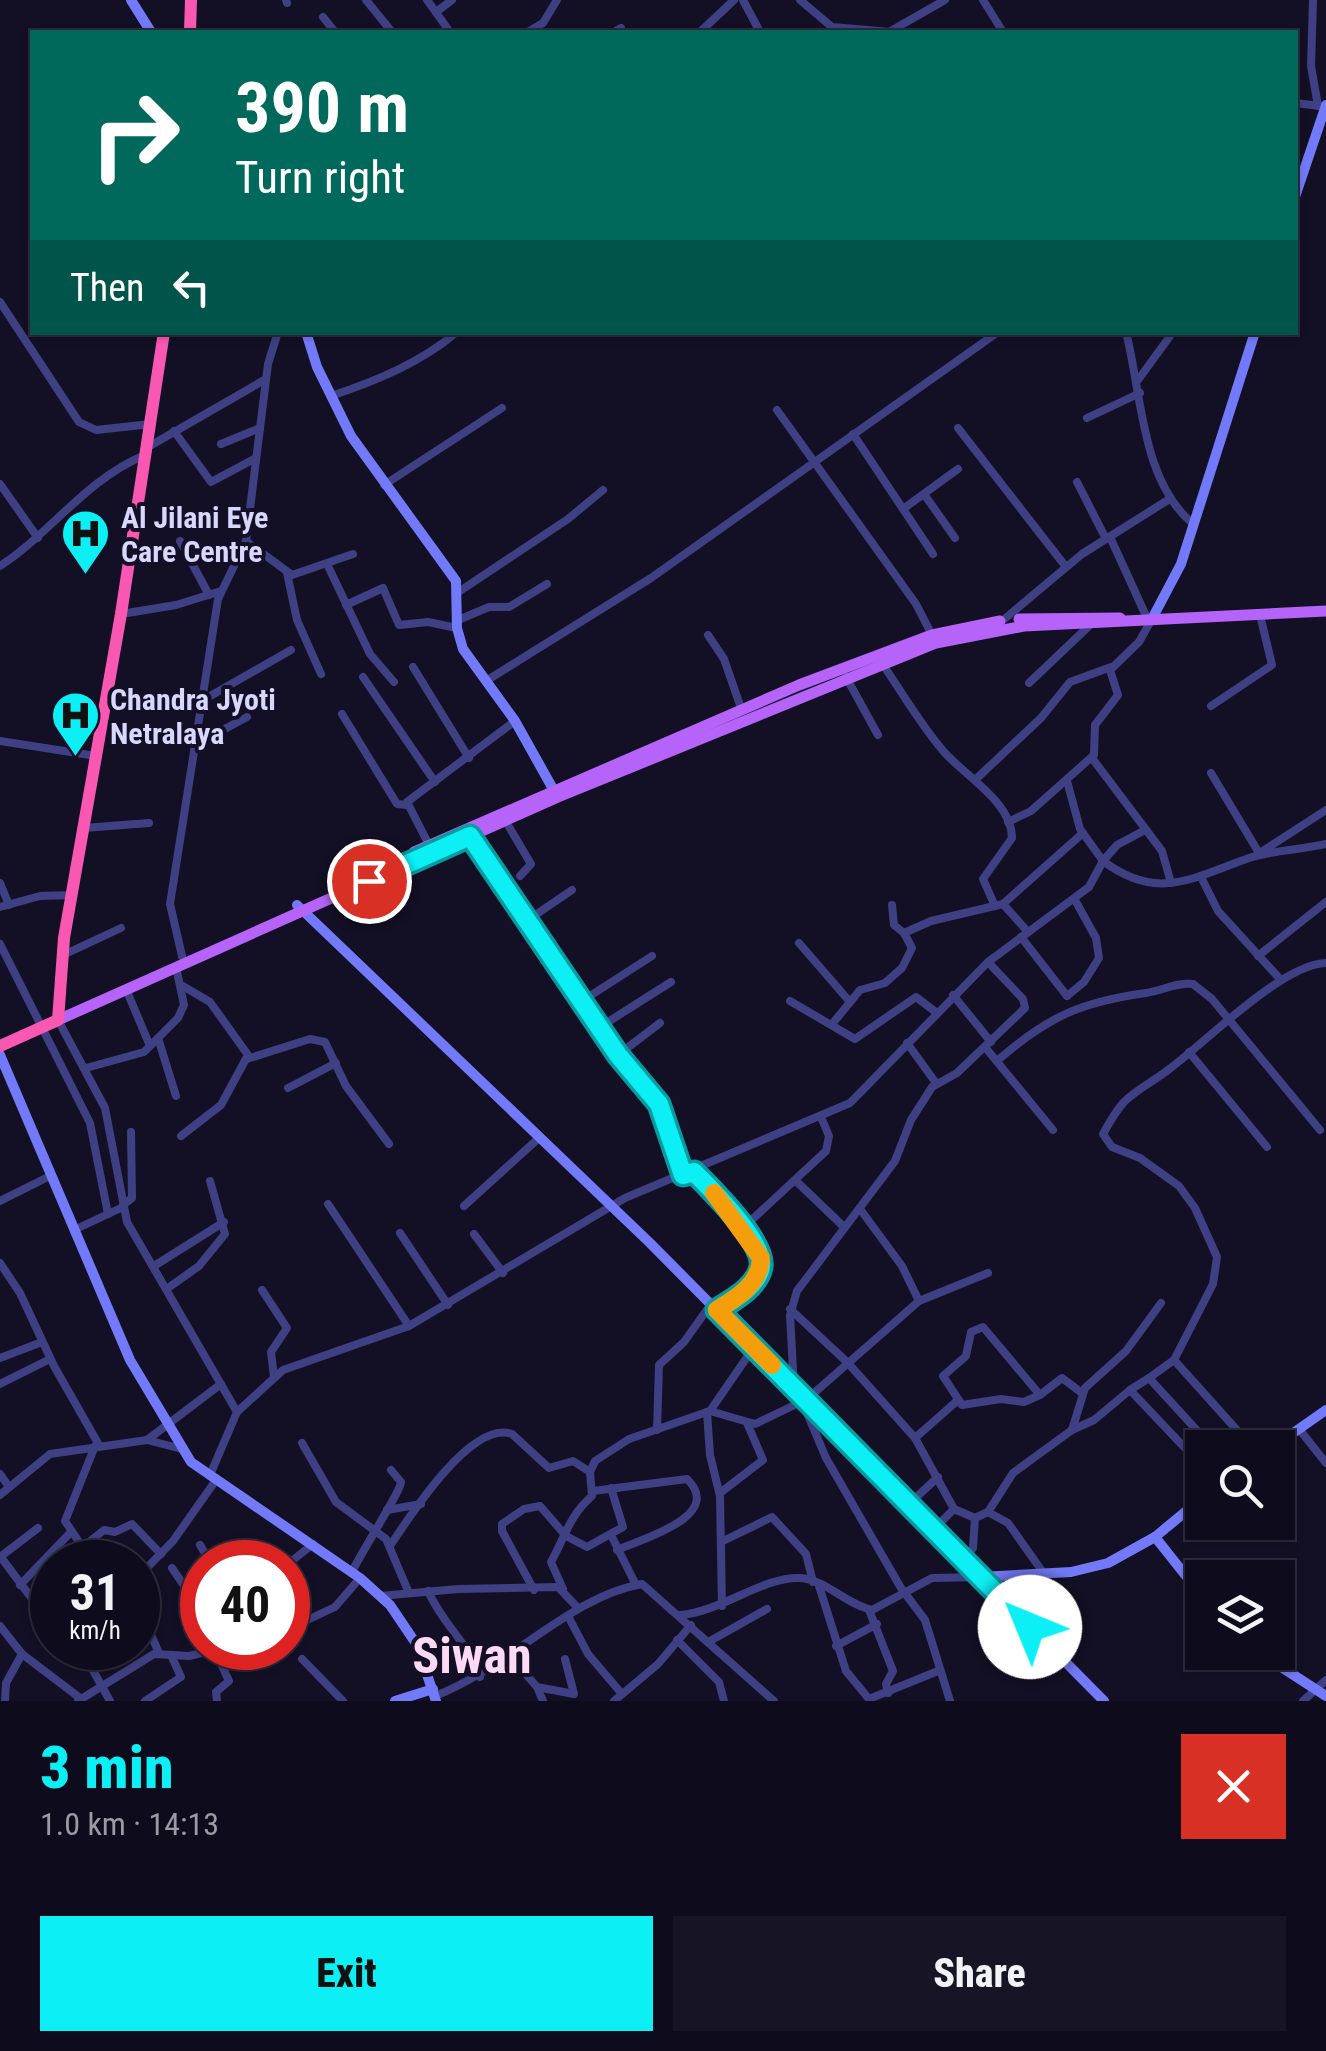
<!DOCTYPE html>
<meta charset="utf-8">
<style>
:root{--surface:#0e0c1c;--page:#171525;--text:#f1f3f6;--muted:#9b9ba3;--line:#2e2c3b;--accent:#0ceff4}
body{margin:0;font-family:"Roboto Condensed",sans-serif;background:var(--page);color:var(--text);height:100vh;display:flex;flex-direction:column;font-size:38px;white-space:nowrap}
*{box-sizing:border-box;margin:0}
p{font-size:32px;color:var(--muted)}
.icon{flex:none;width:55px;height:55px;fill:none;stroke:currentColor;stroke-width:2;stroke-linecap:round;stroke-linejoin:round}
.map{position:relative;height:1701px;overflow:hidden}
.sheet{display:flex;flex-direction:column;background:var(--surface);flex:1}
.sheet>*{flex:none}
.hud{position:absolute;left:30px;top:30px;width:1268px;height:305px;border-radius:0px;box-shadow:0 2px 8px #0004,0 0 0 2px var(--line);background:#00695c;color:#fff;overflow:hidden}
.fabs{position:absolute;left:1185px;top:1430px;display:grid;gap:20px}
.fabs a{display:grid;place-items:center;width:110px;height:110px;border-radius:0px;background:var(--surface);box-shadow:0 2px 8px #0004,0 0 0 2px var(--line);font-size:50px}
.speed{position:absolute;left:30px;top:1540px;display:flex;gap:20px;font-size:50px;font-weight:700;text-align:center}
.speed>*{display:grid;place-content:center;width:130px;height:130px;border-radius:50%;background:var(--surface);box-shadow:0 2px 8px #0004,0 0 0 2px var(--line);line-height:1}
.speed small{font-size:25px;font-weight:400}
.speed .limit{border:15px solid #d22;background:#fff;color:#111}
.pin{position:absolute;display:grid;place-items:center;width:85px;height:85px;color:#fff;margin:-42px;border:5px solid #fff;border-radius:50%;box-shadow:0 2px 10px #0007}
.me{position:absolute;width:110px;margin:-55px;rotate:315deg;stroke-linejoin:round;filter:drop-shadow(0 0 8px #0008)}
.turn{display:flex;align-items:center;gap:35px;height:210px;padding:0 40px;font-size:45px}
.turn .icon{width:130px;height:130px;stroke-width:2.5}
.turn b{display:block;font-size:70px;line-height:85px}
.then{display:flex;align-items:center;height:95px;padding:0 40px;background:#0003;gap:20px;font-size:38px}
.round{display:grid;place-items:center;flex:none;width:105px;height:105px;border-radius:0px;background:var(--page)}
.headline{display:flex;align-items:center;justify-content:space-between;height:170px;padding:0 40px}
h1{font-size:60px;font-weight:800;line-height:75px;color:var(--accent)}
.cta{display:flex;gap:20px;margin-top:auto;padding:20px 40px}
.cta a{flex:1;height:115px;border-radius:0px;background:var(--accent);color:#111;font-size:40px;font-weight:800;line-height:115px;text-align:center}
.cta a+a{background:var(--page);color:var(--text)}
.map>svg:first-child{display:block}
</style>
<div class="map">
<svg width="1326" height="1701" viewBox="0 0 1326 1701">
<rect width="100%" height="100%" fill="#131026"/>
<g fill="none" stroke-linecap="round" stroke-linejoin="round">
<!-- street -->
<g stroke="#3e4083" stroke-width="8">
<polyline points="286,0 287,3"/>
<polyline points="366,0 392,32"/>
<polyline points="427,0 450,32"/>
<polyline points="743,0 760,32"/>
<polyline points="800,0 832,27 891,32"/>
<polyline points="983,0 1003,32"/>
<polyline points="1313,0 1311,66 1318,106"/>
<polyline points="436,12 452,0"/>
<polyline points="323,17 335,32"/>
<polyline points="528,32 543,23 557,0"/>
<polyline points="614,32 621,28"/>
<polyline points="700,32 734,0"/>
<polyline points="889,32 945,0"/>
<polyline points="1295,103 1320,106"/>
<polyline points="0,302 79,422 96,430 151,424"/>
<path d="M1126,332C1142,395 1141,480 1193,524"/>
<polyline points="1138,380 1173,332"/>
<path d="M331,396C376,381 420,363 457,332"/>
<polyline points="777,410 916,604 932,635"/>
<polyline points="1087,418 1140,393"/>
<polyline points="958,428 1066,567"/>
<polyline points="174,431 211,482 256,458"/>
<polyline points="853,434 933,554"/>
<polyline points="221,444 260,428"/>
<polyline points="148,447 266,379"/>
<polyline points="1077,482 1106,539"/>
<polyline points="0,484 38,538"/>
<polyline points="384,485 502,408"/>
<polyline points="924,494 955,538"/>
<polyline points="903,509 958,469"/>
<polyline points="1110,537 1147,618"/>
<polyline points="180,541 209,595"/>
<polyline points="246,541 292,575 353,554"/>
<polyline points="327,564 370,654 394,682"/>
<path d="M0,566C52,532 85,480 145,455"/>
<polyline points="287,573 297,620 321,674"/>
<polyline points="460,591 568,519 603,490"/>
<polyline points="346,605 383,588 399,625 428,622 457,628"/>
<polyline points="121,614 176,605 221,591"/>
<polyline points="458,620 489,607 509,607 547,584"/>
<polyline points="1002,621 1082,554 1168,500"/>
<polyline points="708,635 724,659 741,708"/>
<path d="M881,662C902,692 921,726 945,753C967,777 1012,803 1012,838L983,879L995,906"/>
<polyline points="413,667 469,758"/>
<polyline points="363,677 435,782"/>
<polyline points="846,677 878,735"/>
<polyline points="486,681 651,578 998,332"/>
<polyline points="1029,683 1090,625"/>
<polyline points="205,699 291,650"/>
<polyline points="1211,706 1272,665 1260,615"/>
<polyline points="342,714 397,804 407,805"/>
<polyline points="0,741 96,756"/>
<polyline points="199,743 247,717"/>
<polyline points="1092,758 1162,851 1171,883"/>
<polyline points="1211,773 1259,853"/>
<polyline points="975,780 1041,718 1070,682 1111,667"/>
<polyline points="1067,781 1080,829 1103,861 1117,845 1145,830"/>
<polyline points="505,820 531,864 520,876"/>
<polyline points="1008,822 1031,811 1094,755 1095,725 1118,695 1110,670 1139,642 1153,617"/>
<polyline points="84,828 149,823"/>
<polyline points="469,836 618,1055 659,1104 683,1175"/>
<polyline points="429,845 407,802 515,721"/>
<polyline points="1258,854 1326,810"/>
<polyline points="1202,879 1218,911 1280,979"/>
<polyline points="0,883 9,905"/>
<polyline points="1003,904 1028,932"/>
<polyline points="892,905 894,925 904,933 931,921 1003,904 1083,833"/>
<polyline points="0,907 40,896 72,895"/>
<polyline points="525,922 572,890"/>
<polyline points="1021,937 1067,996"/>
<polyline points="799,943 850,1002"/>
<polyline points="0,944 90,1123 108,1214"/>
<polyline points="61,956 121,928"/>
<polyline points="182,956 170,904 218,599 246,541 268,364 278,332"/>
<polyline points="1258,956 1326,902"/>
<polyline points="181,985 210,1002 248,1055 221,1105 181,1136"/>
<polyline points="126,989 150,1046"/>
<polyline points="953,995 991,1042"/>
<polyline points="1067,996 1084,982 1099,958 1096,938 1075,900"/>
<polyline points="582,1001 652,956"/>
<polyline points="790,1001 855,1039 916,997 937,1013"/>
<polyline points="58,1020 105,1108 127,1222 237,1412"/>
<polyline points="833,1023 860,990 885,983 902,968 912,948 904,933"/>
<polyline points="600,1027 671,982"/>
<polyline points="158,1038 176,1096"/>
<polyline points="907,1043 936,1083"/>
<polyline points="985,1047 1053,1130"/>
<polyline points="1189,1052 1267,1147"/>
<polyline points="618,1055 660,1023"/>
<polyline points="247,1059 310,1039 325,1042 346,1086 389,1144"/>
<path d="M998,1060C1049,1016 1081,1002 1146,993C1162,991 1176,982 1193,984L1212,999L1320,1130"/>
<polyline points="86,1068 144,1052 178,1018 184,1005 176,967"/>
<polyline points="288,1088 336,1063"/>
<path d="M693,1172L736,1219L761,1258C760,1284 737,1298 717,1310"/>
<polyline points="795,1180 844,1227"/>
<polyline points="0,1201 50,1176"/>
<polyline points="328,1204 409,1326"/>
<polyline points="123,1205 132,1198 131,1132"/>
<polyline points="464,1206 540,1137"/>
<polyline points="860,1209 902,1266 919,1301"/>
<polyline points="743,1228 826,1151 829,1136 821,1117"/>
<polyline points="74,1230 123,1207"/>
<polyline points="400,1233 448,1305"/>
<polyline points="474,1234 503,1273"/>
<polyline points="0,1263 20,1293 54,1366 99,1445"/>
<polyline points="154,1266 224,1222"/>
<polyline points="168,1288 199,1266 225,1234 210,1181"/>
<polyline points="262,1290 287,1328 271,1352 274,1377"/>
<polyline points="790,1309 847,1362 915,1438"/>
<polyline points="0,1358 42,1342"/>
<path d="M1174,1360L1213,1284L1217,1257L1195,1208L1179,1186L1140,1158L1112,1147L1103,1134C1109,1123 1116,1111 1124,1102C1137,1089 1154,1081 1168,1070C1205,1043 1282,964 1326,963"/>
<polyline points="1149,1378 1174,1360 1253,1448"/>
<polyline points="0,1384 50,1359"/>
<polyline points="794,1388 790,1315 797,1291 895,1161 911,1120 932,1087 957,1073 1025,1008 1023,999 988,962"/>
<polyline points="1040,1395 1024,1402 1001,1399 962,1405 943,1376 966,1356 971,1332 983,1327 1040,1395 1062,1378 1082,1393"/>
<polyline points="801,1399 826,1458 901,1588 925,1620 950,1701"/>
<polyline points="806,1400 919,1301 988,1273"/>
<polyline points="710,1411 754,1347"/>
<polyline points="707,1412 710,1455 720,1496 722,1606"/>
<polyline points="1299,1429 1326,1463"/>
<polyline points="657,1430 659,1365 684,1342 711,1304"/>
<polyline points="1072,1430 1085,1388 1126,1351 1161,1303"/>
<polyline points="302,1443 336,1502 386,1539 409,1593"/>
<polyline points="95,1446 65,1521 79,1542 103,1562"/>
<polyline points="182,1449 147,1440 221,1384"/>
<polyline points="1202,1466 1130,1390 1149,1378 1213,1448"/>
<polyline points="0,1474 9,1487"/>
<path d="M210,1475L237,1412L283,1370L409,1326L625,1198L850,1103L988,962L1089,887L1103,861C1158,902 1192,878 1249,858C1273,850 1301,850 1326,844"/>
<path d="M593,1491L687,1479C725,1516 642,1539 617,1550"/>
<polyline points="720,1493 763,1460 747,1423"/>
<polyline points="0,1495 50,1454 147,1440"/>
<polyline points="908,1505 938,1477"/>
<polyline points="954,1509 975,1518 988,1512"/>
<polyline points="387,1510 421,1504"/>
<polyline points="933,1530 954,1509 915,1438 957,1401"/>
<polyline points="611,1535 636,1585"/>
<polyline points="721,1542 772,1517 806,1554 813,1582"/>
<polyline points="200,1545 210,1562"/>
<polyline points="84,1546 104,1530 115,1532 132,1524 161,1554"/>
<path d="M390,1546C410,1516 471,1420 512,1434L549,1468L573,1461L590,1472"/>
<polyline points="0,1556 45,1616"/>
<polyline points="0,1557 38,1528"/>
<polyline points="964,1561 973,1548 975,1518"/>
<polyline points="288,1564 313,1544"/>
<polyline points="172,1568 202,1612"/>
<polyline points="1042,1571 1008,1523 988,1512 1013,1473 1072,1430 1094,1420 1130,1390"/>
<path d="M352,1572C360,1554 401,1491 401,1482L391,1470"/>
<polyline points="138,1577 173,1541 216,1480"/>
<polyline points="20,1585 71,1532"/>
<polyline points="819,1586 846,1671 869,1699 938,1671"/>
<path d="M563,1589L551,1562C566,1535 569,1516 592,1496L590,1472L595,1461L629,1439L710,1411L755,1424L801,1402"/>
<polyline points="534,1590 502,1531 502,1524 524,1509 540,1506 566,1536 587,1547 623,1527 611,1488"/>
<path d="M428,1591C445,1628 466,1639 480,1677"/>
<polyline points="380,1596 458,1589 558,1587 578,1608"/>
<polyline points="138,1606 159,1653"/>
<polyline points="869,1610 893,1671 886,1684 888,1693"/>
<path d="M680,1615C721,1612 764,1576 800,1578C825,1579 847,1605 872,1610L932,1578L980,1577"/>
<polyline points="568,1616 588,1654 622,1694"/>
<polyline points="0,1626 22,1654 6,1683 5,1701"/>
<polyline points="288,1629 335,1607 360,1578"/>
<polyline points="677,1640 719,1682 724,1701"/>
<polyline points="710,1641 767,1609"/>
<polyline points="836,1646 877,1624"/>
<polyline points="87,1648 90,1665 110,1701"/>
<polyline points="214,1648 229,1681 216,1692 217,1701"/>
<polyline points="22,1654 80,1698"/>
<polyline points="511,1657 537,1687 574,1694 565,1659"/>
<polyline points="302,1659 343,1701"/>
<polyline points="537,1687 543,1701"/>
<path d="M435,1696C508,1668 571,1596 642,1584L774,1701"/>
<polyline points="78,1701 154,1654 189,1656 222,1648"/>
<polyline points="145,1701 181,1677 171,1655"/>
<polyline points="614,1701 658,1664 691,1625"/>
<polyline points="1303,1701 1326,1680"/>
</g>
<!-- secondary -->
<g stroke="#737af9" stroke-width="10">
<polyline points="131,0 151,32"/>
<polyline points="1295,197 1326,105"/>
<polyline points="306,332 317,367 351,436 456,581 457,628 463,649 515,721 557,796"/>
<polyline points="1153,617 1181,564 1255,332"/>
<polyline points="297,905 650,1243 1104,1701"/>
<polyline points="0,1055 130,1360 191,1462 360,1578 390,1605 417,1645 436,1701"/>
<polyline points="1272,1448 1326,1410"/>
<polyline points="1155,1537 1202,1596"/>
<polyline points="980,1577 1071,1572 1108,1563 1155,1537 1202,1498"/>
<polyline points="1258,1652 1326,1696"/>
<polyline points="395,1701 433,1689"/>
</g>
<!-- primary -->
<g stroke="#b563f8" stroke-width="11">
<polyline points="1019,619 1120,618"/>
<polyline points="414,852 799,685 932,635 1000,621"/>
<polyline points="58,1020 558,797 936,643 1024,626 1326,611"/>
</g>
<!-- highway -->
<g stroke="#f858b1" stroke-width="12">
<polyline points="190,32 191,0"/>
<polyline points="0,1046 58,1020 64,938 121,614 164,332"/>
</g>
</g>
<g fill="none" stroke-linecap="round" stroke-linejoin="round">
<defs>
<path id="route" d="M369,881L470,836L618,1055L659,1104L683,1175L694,1172C710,1188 766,1243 761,1267C757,1287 733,1300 717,1310L1030,1627"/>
</defs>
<!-- route casing -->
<use href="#route" stroke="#089b9f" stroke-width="25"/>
<!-- route -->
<use href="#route" stroke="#0ceff4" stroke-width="18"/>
<!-- slow -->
<path stroke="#f59e0b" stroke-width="18" d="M714,1193L761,1258C760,1284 737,1298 717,1310L772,1365"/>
</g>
<!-- icons -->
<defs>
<symbol id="hospital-pin" viewBox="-11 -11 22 30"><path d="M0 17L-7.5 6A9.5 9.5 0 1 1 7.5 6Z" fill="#0ceff4" stroke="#131026"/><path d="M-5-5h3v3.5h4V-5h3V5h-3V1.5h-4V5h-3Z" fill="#111"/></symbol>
</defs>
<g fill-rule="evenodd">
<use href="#hospital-pin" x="58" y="506" width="55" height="75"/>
<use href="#hospital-pin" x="48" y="688" width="55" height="75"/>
</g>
<g text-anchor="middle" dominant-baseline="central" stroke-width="8" stroke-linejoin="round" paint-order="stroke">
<!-- poi labels -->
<g font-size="30" font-weight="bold" fill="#d9d7fd" stroke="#131026" text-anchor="start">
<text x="121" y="517">Al Jilani Eye<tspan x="121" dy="34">Care Centre</tspan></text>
<text x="110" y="699">Chandra Jyoti<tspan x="110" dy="34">Netralaya</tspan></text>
</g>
<!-- town labels -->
<g font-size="50" font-weight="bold" fill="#fdd9f3" stroke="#131026">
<text x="472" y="1656">Siwan</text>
</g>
</g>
</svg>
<div class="fabs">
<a><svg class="icon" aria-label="search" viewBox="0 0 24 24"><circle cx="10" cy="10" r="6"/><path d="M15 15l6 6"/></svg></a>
<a><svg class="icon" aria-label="layers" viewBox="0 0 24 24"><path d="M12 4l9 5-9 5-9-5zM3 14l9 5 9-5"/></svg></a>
</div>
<div class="speed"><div>31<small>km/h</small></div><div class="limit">40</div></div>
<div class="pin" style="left:369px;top:881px;background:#d93025"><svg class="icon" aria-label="arrive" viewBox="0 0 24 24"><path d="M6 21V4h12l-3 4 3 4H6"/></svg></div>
<svg class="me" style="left:1030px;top:1627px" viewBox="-20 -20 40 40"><circle r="19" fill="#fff"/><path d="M0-13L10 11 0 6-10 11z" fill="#0ceff4"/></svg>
<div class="hud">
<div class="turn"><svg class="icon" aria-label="right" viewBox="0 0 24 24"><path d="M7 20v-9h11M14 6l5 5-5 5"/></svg><div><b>390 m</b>Turn right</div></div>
<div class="then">Then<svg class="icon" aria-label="left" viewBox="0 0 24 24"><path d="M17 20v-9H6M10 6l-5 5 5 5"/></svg></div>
</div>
</div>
<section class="sheet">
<div class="headline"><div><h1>3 min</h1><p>1.0 km · 14:13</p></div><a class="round" style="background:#d93025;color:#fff"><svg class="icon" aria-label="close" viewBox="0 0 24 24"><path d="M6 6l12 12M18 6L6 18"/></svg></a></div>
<div class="cta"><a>Exit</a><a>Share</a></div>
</section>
